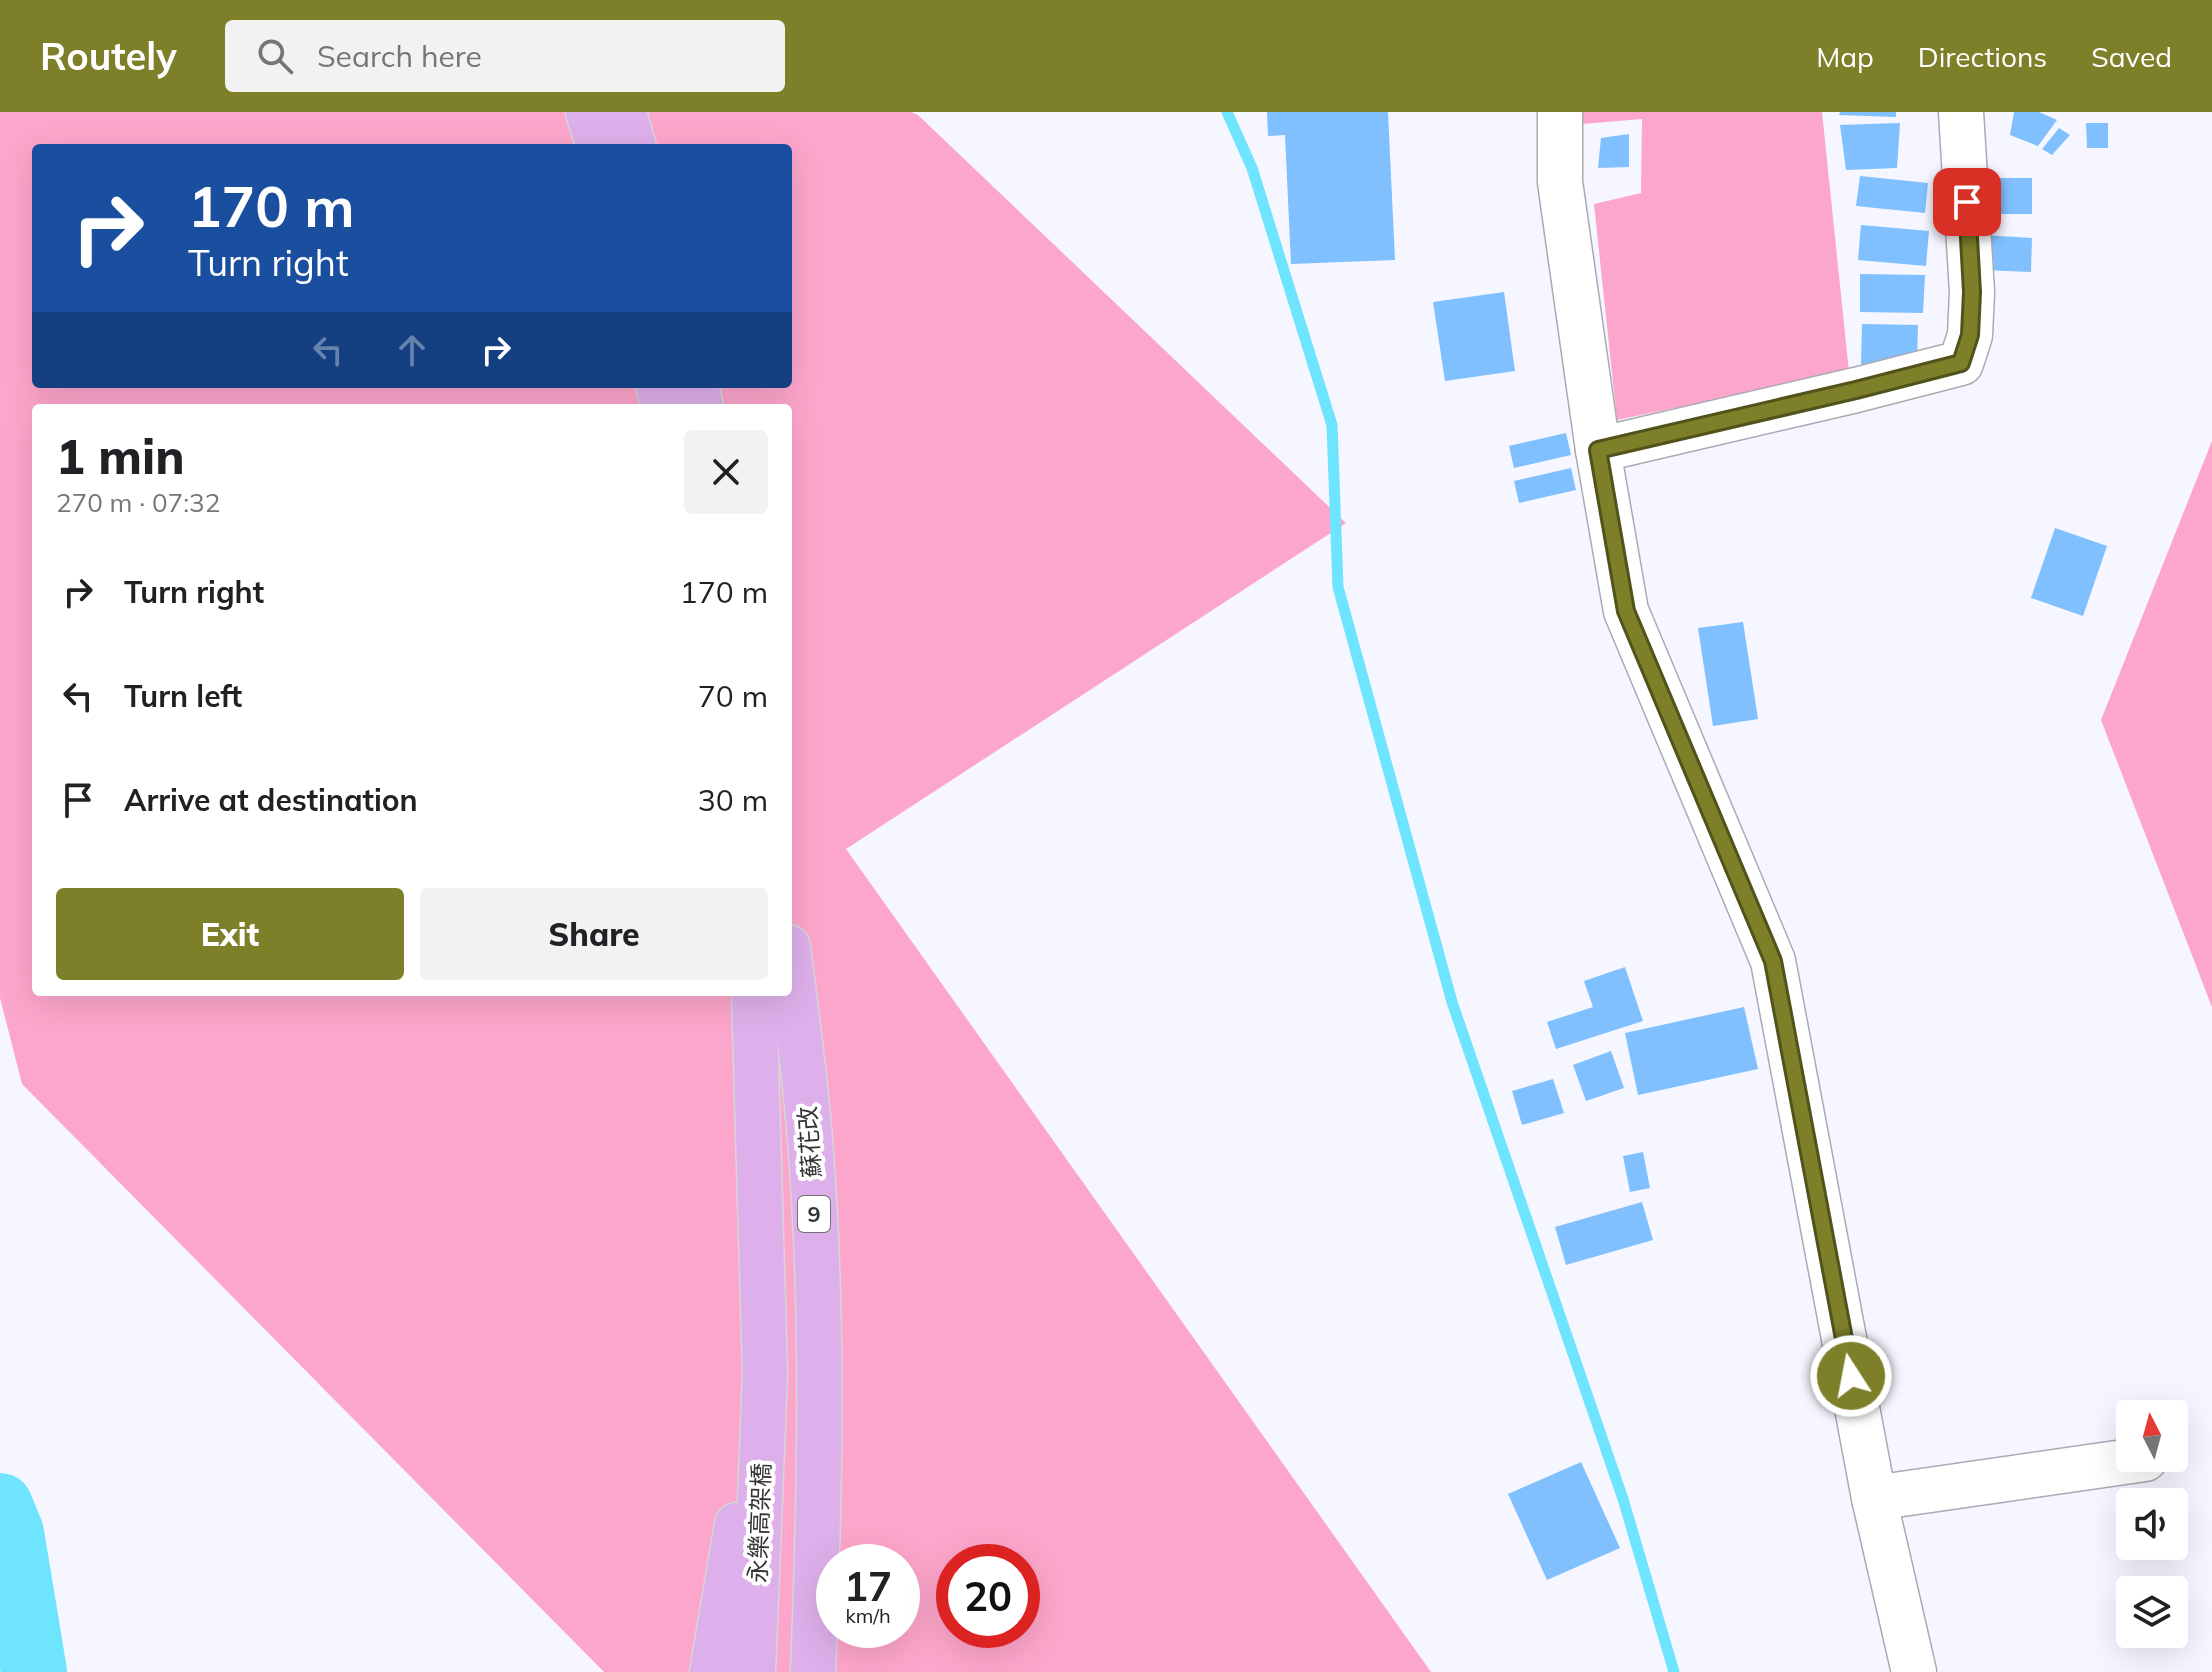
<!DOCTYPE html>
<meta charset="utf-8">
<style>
:root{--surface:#fff;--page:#f2f2f2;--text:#202124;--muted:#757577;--accent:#7d7f29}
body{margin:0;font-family:Mulish,"Noto Sans TC",sans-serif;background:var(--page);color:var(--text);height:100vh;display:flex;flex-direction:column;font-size:30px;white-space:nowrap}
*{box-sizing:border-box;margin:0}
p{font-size:26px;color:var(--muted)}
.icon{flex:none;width:44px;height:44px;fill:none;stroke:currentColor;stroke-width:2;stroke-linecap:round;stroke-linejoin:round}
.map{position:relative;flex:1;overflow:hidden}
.details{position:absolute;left:32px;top:292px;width:760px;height:592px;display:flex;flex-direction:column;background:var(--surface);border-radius:8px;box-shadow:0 8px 32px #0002}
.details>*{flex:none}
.top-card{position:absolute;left:32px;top:32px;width:760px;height:244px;border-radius:8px;box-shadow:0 8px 32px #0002;background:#1a4fa0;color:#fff;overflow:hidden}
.needle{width:52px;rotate:354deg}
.controls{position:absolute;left:2116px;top:1288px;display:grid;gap:16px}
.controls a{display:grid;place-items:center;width:72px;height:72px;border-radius:8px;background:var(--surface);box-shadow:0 8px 32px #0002;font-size:40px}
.speed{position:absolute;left:816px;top:1432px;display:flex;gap:16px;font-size:40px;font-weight:700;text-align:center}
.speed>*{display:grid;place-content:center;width:104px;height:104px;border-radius:50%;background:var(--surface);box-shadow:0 8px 32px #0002;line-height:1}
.speed small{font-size:20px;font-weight:400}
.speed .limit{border:12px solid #d22;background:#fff;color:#111}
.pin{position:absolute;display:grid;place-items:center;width:68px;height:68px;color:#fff;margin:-34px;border-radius:16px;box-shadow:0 4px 12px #0006}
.me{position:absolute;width:88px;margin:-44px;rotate:349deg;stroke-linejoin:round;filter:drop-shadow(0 0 6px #0008)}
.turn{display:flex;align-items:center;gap:28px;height:168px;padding:0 24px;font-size:36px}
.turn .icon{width:104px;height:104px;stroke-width:2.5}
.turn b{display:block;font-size:56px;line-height:68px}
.lanes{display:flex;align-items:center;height:76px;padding:0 24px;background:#0003;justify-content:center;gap:40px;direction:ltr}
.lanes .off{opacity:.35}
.round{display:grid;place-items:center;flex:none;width:84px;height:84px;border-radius:8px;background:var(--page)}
.head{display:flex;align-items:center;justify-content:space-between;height:136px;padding:0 24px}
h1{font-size:48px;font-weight:800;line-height:60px}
.cta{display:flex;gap:16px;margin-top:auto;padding:16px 24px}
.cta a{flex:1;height:92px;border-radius:8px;background:var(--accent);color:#fff;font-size:32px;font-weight:800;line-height:92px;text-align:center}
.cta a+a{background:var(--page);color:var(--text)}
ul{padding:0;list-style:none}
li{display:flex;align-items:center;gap:24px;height:104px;padding:0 24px}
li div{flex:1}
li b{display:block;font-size:30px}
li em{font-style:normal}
header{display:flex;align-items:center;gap:48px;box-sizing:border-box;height:112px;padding:0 40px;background:var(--accent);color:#fff}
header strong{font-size:38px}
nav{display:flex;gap:44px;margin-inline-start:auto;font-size:28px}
.search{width:560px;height:72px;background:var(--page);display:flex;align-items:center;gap:20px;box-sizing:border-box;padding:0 28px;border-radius:8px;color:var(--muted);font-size:30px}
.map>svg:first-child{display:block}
</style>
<header>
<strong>Routely</strong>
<div class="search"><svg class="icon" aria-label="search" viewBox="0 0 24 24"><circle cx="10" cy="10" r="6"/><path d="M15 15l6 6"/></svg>Search here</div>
<nav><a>Map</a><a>Directions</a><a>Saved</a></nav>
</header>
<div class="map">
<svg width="2212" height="1560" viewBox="0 0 2212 1560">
<rect width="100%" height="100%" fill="#f5f6ff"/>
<!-- green -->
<g fill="#fda6cb" fill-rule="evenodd">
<path d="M0,0H911L918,3L1346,411L846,737L1431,1560H604L22,972L0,886ZM36,36H788V272H36ZM36,296H788V880H36ZM834,1450H902V1518H834ZM954,1450H1022V1518H954Z"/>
<polygon points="1581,0 1822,0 1849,260 1617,308 1594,92 1641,81 1642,7 1582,12"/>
<polygon points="2212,329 2212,895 2101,608"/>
</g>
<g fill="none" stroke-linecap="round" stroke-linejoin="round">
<!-- stream -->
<polyline stroke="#6fe4fe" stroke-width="11" points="1227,0 1252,56 1332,313 1338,475 1452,890 1623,1387 1674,1560"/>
<!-- river -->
<polyline stroke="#6fe4fe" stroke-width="66" points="0,1394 11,1421 34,1560"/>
</g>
<!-- building -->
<g fill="#80c0fe">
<polygon points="1267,0 1388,0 1395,148 1291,152 1285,23 1268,24"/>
<polygon points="1840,0 1896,0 1896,5 1839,3"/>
<polygon points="2014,0 2039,0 2057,8 2038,34 2010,23"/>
<polygon points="1900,11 1897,56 1846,58 1840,13"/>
<polygon points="2086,11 2108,11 2108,36 2087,36"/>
<polygon points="2059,16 2070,23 2052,43 2042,37"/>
<polygon points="1629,22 1629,55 1598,56 1601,26"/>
<polygon points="1860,64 1928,71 1925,101 1856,94"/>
<rect x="1981" y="66" width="51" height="36"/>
<polygon points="1861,113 1929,119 1926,154 1858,148"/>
<polygon points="1984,123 2032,126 2031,160 1982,158"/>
<polygon points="1860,162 1925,163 1923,201 1860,200"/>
<polygon points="1504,180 1515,259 1445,269 1433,190"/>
<polygon points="1862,212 1918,213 1917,254 1861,252"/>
<polygon points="1566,321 1571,343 1514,356 1509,334"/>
<polygon points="1571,356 1576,378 1519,391 1514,369"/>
<polygon points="2055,416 2107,434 2083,504 2031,486"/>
<polygon points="1743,510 1758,607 1713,614 1698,516"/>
<polygon points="1625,855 1643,909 1556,937 1547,910 1593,895 1584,869"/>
<polygon points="1744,895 1758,957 1638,983 1625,921"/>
<polygon points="1611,939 1624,976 1586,989 1573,953"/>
<polygon points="1553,967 1564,1001 1522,1013 1512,979"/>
<polygon points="1643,1040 1650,1076 1630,1080 1623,1044"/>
<polygon points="1642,1090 1653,1128 1566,1153 1555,1115"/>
<polygon points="1581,1350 1620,1436 1547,1468 1508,1382"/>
</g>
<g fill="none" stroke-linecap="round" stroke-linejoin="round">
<defs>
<g id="minor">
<polyline points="1560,0 1560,70 1598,338 1626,499 1773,849 1874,1386 1914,1560"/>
<polyline points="1598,338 1856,278 1961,251 1970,223 1972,180 1961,0"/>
<polyline points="1874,1386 2145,1347"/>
</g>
<g id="major">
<polyline points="588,0 599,36"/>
<polyline points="624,0 634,36"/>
<polyline points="658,272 663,296"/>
<polyline points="696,272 701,296"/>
<path d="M788,835C796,899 805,963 810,1028C824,1204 820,1383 813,1560"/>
<polyline points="712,1560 737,1413"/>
<polyline points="753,1560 765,1262 754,880"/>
</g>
</defs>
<!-- minor casing -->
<use href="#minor" stroke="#aaaab5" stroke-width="47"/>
<!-- major casing -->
<use href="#major" stroke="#d6d6d7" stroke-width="47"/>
<!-- minor -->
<use href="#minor" stroke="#fff" stroke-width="44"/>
<!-- major -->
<use href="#major" stroke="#deb0eb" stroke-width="44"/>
</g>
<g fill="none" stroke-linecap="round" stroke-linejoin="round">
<defs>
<polyline id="route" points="1851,1264 1773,849 1626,499 1598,338 1856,278 1961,251 1970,223 1972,180 1967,90"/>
</defs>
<!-- route casing -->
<use href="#route" stroke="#51531b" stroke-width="20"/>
<!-- route -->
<use href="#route" stroke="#7d7f29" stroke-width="14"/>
</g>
<g text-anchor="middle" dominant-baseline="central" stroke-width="8" stroke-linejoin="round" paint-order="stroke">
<!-- shield labels -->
<rect fill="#fff" stroke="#717174" stroke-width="2" x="798" y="1084" width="32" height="36" rx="6"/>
<g font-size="22" font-weight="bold" fill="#343439">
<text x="814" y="1102">9</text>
</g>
<!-- street labels -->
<g font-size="24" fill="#343439" stroke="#fff">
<text transform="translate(809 1030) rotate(-94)">蘇花改</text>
<text transform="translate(759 1411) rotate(-88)">永樂高架橋</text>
</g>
</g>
</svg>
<div class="controls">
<a><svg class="needle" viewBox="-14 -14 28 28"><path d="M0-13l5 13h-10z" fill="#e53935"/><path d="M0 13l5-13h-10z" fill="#757577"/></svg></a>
<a><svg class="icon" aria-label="sound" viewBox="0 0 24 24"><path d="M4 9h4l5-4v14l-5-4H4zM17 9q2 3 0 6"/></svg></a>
<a><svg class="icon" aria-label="layers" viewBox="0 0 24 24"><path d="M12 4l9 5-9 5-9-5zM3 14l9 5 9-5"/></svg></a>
</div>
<div class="speed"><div>17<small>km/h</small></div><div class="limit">20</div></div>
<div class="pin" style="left:1967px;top:90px;background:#d93025"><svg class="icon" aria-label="arrive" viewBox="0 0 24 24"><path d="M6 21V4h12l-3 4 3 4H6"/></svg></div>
<svg class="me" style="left:1851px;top:1264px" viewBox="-20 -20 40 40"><circle r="17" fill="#7d7f29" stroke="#fff" stroke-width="3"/><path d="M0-11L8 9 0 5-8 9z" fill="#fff"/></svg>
<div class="top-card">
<div class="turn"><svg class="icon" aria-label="right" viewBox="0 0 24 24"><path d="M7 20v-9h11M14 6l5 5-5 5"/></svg><div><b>170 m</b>Turn right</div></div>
<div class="lanes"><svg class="icon off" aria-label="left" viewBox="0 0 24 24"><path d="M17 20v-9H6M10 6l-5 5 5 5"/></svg><svg class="icon off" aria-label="ahead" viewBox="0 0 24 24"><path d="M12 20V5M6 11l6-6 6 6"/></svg><svg class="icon" aria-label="right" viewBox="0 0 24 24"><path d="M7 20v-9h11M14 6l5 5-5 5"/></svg></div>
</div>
<section class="details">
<div class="head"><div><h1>1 min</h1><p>270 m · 07:32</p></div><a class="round"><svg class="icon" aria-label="close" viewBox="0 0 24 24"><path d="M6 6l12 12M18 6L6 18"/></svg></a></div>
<ul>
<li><svg class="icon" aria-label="right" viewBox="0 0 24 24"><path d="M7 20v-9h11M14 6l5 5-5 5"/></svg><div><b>Turn right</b></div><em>170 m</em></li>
<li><svg class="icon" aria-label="left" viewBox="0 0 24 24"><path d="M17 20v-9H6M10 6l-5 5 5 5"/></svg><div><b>Turn left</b></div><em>70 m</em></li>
<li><svg class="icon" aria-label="arrive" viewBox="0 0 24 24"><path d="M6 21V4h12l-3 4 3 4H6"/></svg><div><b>Arrive at destination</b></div><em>30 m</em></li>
</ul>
<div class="cta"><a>Exit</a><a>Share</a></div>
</section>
</div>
